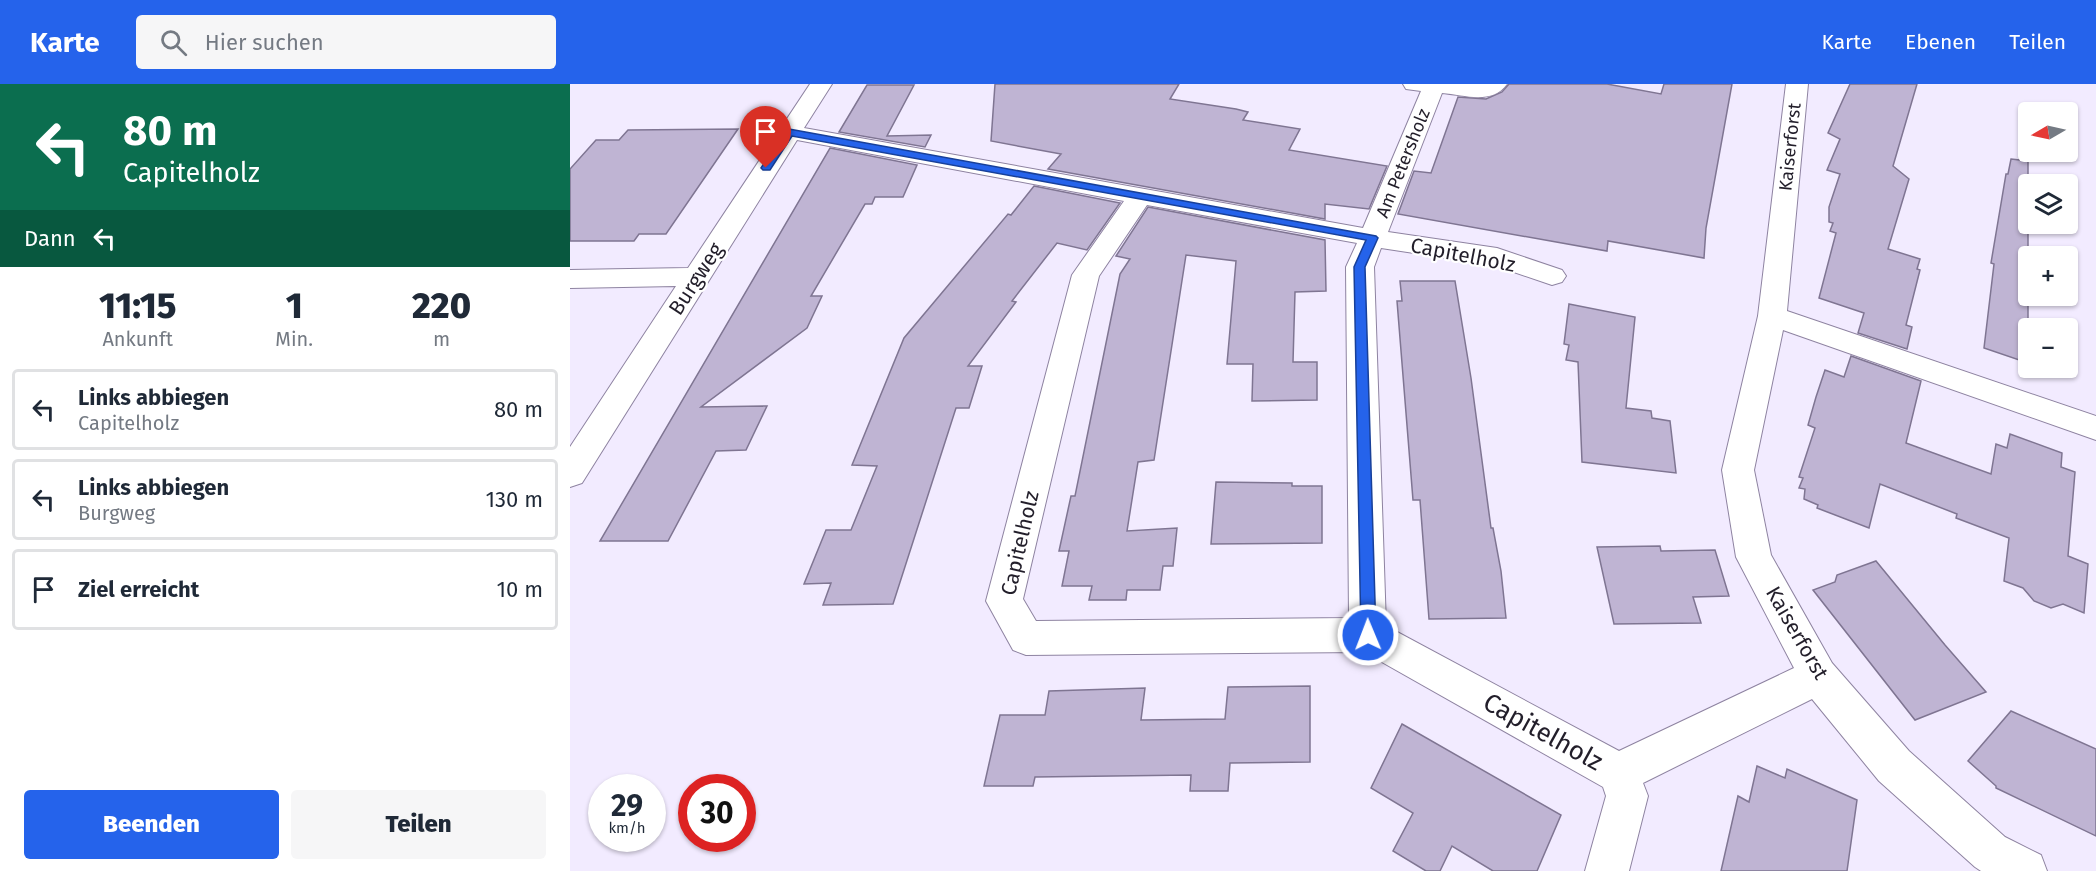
<!DOCTYPE html>
<html lang="de">
<meta charset="utf-8">
<style>
:root{--surface:#fff;--page:#f6f6f7;--text:#1f2937;--muted:#747a83;--line:#e0e1e3;--accent:#2563eb}
body{margin:0;font-family:"Fira Sans",sans-serif;background:var(--page);color:var(--text);height:100vh;display:flex;flex-direction:column;font-size:22px;white-space:nowrap}
*{box-sizing:border-box;margin:0}
p{font-size:20px;color:var(--muted)}
.icon{flex:none;width:33px;height:33px;fill:none;stroke:currentColor;stroke-width:2;stroke-linecap:round;stroke-linejoin:round}
.map{position:relative;flex:1;overflow:hidden}
.sheet{display:flex;flex-direction:column;background:var(--surface);width:570px}
.sheet>*{flex:none}
.hud{background:#0b6e4f;color:#fff;overflow:hidden}
.needle{width:39px;rotate:261deg}
.controls{position:absolute;left:1448px;top:18px;display:grid;gap:12px}
.controls a{display:grid;place-items:center;width:60px;height:60px;border-radius:6px;background:var(--surface);box-shadow:0 2px 4px #0004;font-size:30px}
.speed{position:absolute;left:18px;top:690px;display:flex;gap:12px;font-size:30px;font-weight:700;text-align:center}
.speed>*{display:grid;place-content:center;width:78px;height:78px;border-radius:50%;background:var(--surface);box-shadow:0 2px 4px #0004;line-height:1}
.speed small{font-size:15px;font-weight:400}
.speed .limit{border:9px solid #d22;background:#fff;color:#111}
.pin{position:absolute;display:grid;place-items:center;width:51px;height:51px;color:#fff;margin:-62px -26px;border-radius:50% 50% 50% 0;rotate:-45deg;box-shadow:0 0 6px #0007}
.pin .icon{rotate:45deg}
.me{position:absolute;width:66px;margin:-33px;rotate:359deg;stroke-linejoin:round;filter:drop-shadow(0 0 4px #0008)}
.turn{display:flex;align-items:center;gap:21px;height:126px;padding:0 24px;font-size:27px}
.turn .icon{width:78px;height:78px;stroke-width:2.5}
.turn b{display:block;font-size:42px;line-height:51px}
.then{display:flex;align-items:center;height:57px;padding:0 24px;background:#0003;gap:12px;font-size:22px}
.eta{display:flex;justify-content:space-evenly;align-items:center;height:102px;text-align:center}
.eta b{font-size:36px;font-weight:800;line-height:42px}
.button{display:flex;gap:12px;margin-top:auto;padding:12px 24px}
.button a{flex:1;height:69px;border-radius:6px;background:var(--accent);color:#fff;font-size:24px;font-weight:800;line-height:69px;text-align:center}
.button a+a{background:var(--page);color:var(--text)}
ul{padding:0;list-style:none}
li{display:flex;align-items:center;gap:18px;height:81px;margin:0 12px 9px;padding:0 12px;border:3px solid var(--line);border-radius:6px}
li div{flex:1}
li b{display:block;font-size:22px}
li em{font-style:normal}
header{display:flex;align-items:center;gap:36px;box-sizing:border-box;height:84px;padding:0 30px;background:var(--accent);color:#fff}
header strong{font-size:28px}
nav{display:flex;gap:33px;margin-inline-start:auto;font-size:21px}
.search{width:420px;height:54px;background:var(--page);display:flex;align-items:center;gap:15px;box-sizing:border-box;padding:0 21px;border-radius:6px;color:var(--muted);font-size:22px}
main{display:flex;flex:1;min-height:0}
.map>svg:first-child{display:block}
</style>
<header>
<strong>Karte</strong>
<div class="search"><svg class="icon" aria-label="search" viewBox="0 0 24 24"><circle cx="10" cy="10" r="6"/><path d="M15 15l6 6"/></svg>Hier suchen</div>
<nav><a>Karte</a><a>Ebenen</a><a>Teilen</a></nav>
</header>
<main>
<section class="sheet">
<div class="hud">
<div class="turn"><svg class="icon" aria-label="left" viewBox="0 0 24 24"><path d="M17 20v-9H6M10 6l-5 5 5 5"/></svg><div><b>80 m</b>Capitelholz</div></div>
<div class="then">Dann<svg class="icon" aria-label="left" viewBox="0 0 24 24"><path d="M17 20v-9H6M10 6l-5 5 5 5"/></svg></div>
</div>
<div class="eta">
<div><b>11:15</b><p>Ankunft</p></div>
<div><b>1</b><p>Min.</p></div>
<div><b>220</b><p>m</p></div>
</div>
<ul>
<li><svg class="icon" aria-label="left" viewBox="0 0 24 24"><path d="M17 20v-9H6M10 6l-5 5 5 5"/></svg><div><b>Links abbiegen</b><p>Capitelholz</p></div><em>80 m</em></li>
<li><svg class="icon" aria-label="left" viewBox="0 0 24 24"><path d="M17 20v-9H6M10 6l-5 5 5 5"/></svg><div><b>Links abbiegen</b><p>Burgweg</p></div><em>130 m</em></li>
<li><svg class="icon" aria-label="arrive" viewBox="0 0 24 24"><path d="M6 21V4h12l-3 4 3 4H6"/></svg><div><b>Ziel erreicht</b></div><em>10 m</em></li>
</ul>
<div class="button"><a>Beenden</a><a>Teilen</a></div>
</section>
<div class="map">
<svg width="1526" height="787" viewBox="0 0 1526 787">
<rect width="100%" height="100%" fill="#f2ebff"/>
<!-- building -->
<g fill="#bfb4d3" stroke="#7f7592" stroke-width="1.5">
<polygon points="425,0 609,0 600,15 666,25 678,28 673,36 730,45 719,66 817,82 799,125 755,120 755,135 478,85 491,70 421,57"/>
<polygon points="939,0 1037,0 1091,10 1094,0 1162,0 1136,144 1134,174 1038,157 1037,167 828,130 844,87 861,89 888,13 916,15 932,8"/>
<polygon points="1280,0 1347,0 1323,82 1339,95 1318,165 1350,175 1347,185 1350,186 1336,241 1342,243 1337,265 1288,249 1294,229 1249,214 1266,149 1260,147 1263,139 1259,138 1259,123 1270,90 1257,86 1270,55 1258,49"/>
<polygon points="297,1 344,1 317,52 361,51 355,63 269,48"/>
<polygon points="168,45 96,150 69,150 64,157 0,157 0,85 26,56 49,56 58,46"/>
<polygon points="260,64 347,81 333,113 305,113 302,120 295,120 241,212 252,212 237,244 131,323 197,322 176,366 146,367 98,457 30,457"/>
<polygon points="1441,75 1458,77 1458,235 1488,244 1458,244 1458,279 1414,264 1424,180 1421,179 1436,90 1438,90"/>
<polygon points="464,102 550,119 517,166 487,159 442,217 446,218 398,282 412,282 399,324 386,324 323,520 253,521 261,499 234,500 256,446 281,446 307,382 282,381 334,254 438,130 441,131"/>
<polygon points="578,123 755,156 756,207 725,208 723,278 747,278 747,316 682,317 683,280 657,280 666,177 616,171 584,376 568,378 557,447 607,444 603,482 593,482 590,506 557,506 556,516 519,516 522,502 492,502 499,467 489,467 501,412 505,412 550,190 560,175 546,172"/>
<polygon points="830,197 885,197 901,294 921,444 923,444 931,487 936,534 859,535 850,416 843,416 827,217 832,217"/>
<polygon points="999,220 1065,233 1056,324 1081,327 1082,334 1100,337 1106,389 1012,378 1008,278 996,276 999,261 994,260"/>
<polygon points="1281,272 1351,297 1336,359 1421,390 1426,360 1437,364 1440,350 1492,369 1491,383 1505,388 1498,472 1518,480 1514,529 1493,520 1481,524 1464,517 1453,504 1434,497 1439,454 1386,434 1387,430 1310,400 1299,444 1247,424 1248,421 1234,415 1235,405 1229,404 1233,394 1229,393 1245,344 1238,341 1246,313 1255,286 1274,293"/>
<polygon points="646,398 722,399 722,402 752,402 752,459 641,460"/>
<polygon points="1090,462 1091,467 1145,466 1159,512 1123,513 1131,539 1044,540 1027,463"/>
<polygon points="1306,477 1375,561 1416,608 1345,636 1243,506 1265,498 1267,491"/>
<polygon points="740,602 740,678 660,679 658,707 620,707 621,691 465,693 463,702 414,702 430,631 475,631 479,607 575,604 571,636 655,635 658,603"/>
<polygon points="1441,627 1526,665 1526,752 1426,704 1426,702 1398,677"/>
<polygon points="832,640 991,731 967,787 923,787 882,762 870,787 856,787 823,767 843,729 801,704"/>
<polygon points="1187,682 1215,694 1217,685 1287,716 1277,787 1151,787 1168,712 1179,718"/>
</g>
<g fill="none" stroke-linecap="round" stroke-linejoin="round">
<defs>
<path id="street" d="M240,0H262L234,44L793,144L851,7L836,5L833,0H937C922,21 895,11 872,9L818,148L927,164L992,186L996,192L992,198L982,201L923,181L811,164L804,183L816,542L1049,667L1224,584L1166,473L1152,386L1188,232L1216,0H1238L1217,227L1526,332V356L1213,246L1184,386L1201,471L1262,579L1339,667L1435,753L1471,771L1477,787H1411L1405,783L1309,697L1242,615L1073,699L1078,712L1059,787H1015L1036,712L1033,703L794,568L456,571L443,566L416,517L502,191L554,117L227,56L12,399L0,403V363L106,202L0,204V186L118,184ZM577,121L787,159L776,183L779,534L466,537L453,515L529,192Z"/>
</defs>
<!-- street casing -->
<use href="#street" stroke="#8e83a1" stroke-width="2"/>
<!-- street -->
<use href="#street" fill="#fff" fill-rule="evenodd"/>
</g>
<!-- route -->
<polygon fill="#2563eb" stroke="#184099" stroke-width="1.5" points="219,45 806,152 808,154 795,183 806,551 804,556 798,559 793,556 791,551 784,183 796,156 222,52 200,86 193,86 191,84 214,48"/>
<g text-anchor="middle" dominant-baseline="central" stroke-width="4.5" stroke-linejoin="round" paint-order="stroke">
<!-- far-street labels -->
<g font-size="18" fill="#221e2a" stroke="#fff">
<text transform="translate(1220 63) rotate(-84)">Kaiserforst</text>
<text transform="translate(833 79) rotate(-68)">Am Petersholz</text>
</g>
<!-- street labels -->
<g font-size="21" fill="#221e2a" stroke="#fff">
<text transform="translate(893 171) rotate(11)">Capitelholz</text>
<text transform="translate(126 195) rotate(-57)">Burgweg</text>
<text transform="translate(450 459) rotate(-77)">Capitelholz</text>
<text transform="translate(1227 549) rotate(60)">Kaiserforst</text>
</g>
<!-- near-street labels -->
<g font-size="26" fill="#221e2a" stroke="#fff">
<text transform="translate(973 648) rotate(29)">Capitelholz</text>
</g>
</g>
</svg>
<div class="controls">
<a><svg class="needle" viewBox="-14 -14 28 28"><path d="M0-13l5 13h-10z" fill="#e53935"/><path d="M0 13l5-13h-10z" fill="#747a83"/></svg></a>
<a><svg class="icon" aria-label="layers" viewBox="0 0 24 24"><path d="M12 4l9 5-9 5-9-5zM3 14l9 5 9-5"/></svg></a>
<a>+</a>
<a>−</a>
</div>
<div class="speed"><div>29<small>km/h</small></div><div class="limit">30</div></div>
<div class="pin" style="left:196px;top:84px;background:#d93025"><svg class="icon" aria-label="arrive" viewBox="0 0 24 24"><path d="M6 21V4h12l-3 4 3 4H6"/></svg></div>
<svg class="me" style="left:798px;top:551px" viewBox="-20 -20 40 40"><circle r="17" fill="#2563eb" stroke="#fff" stroke-width="3"/><path d="M0-11L8 9 0 5-8 9z" fill="#fff"/></svg>
</div>
</main>
